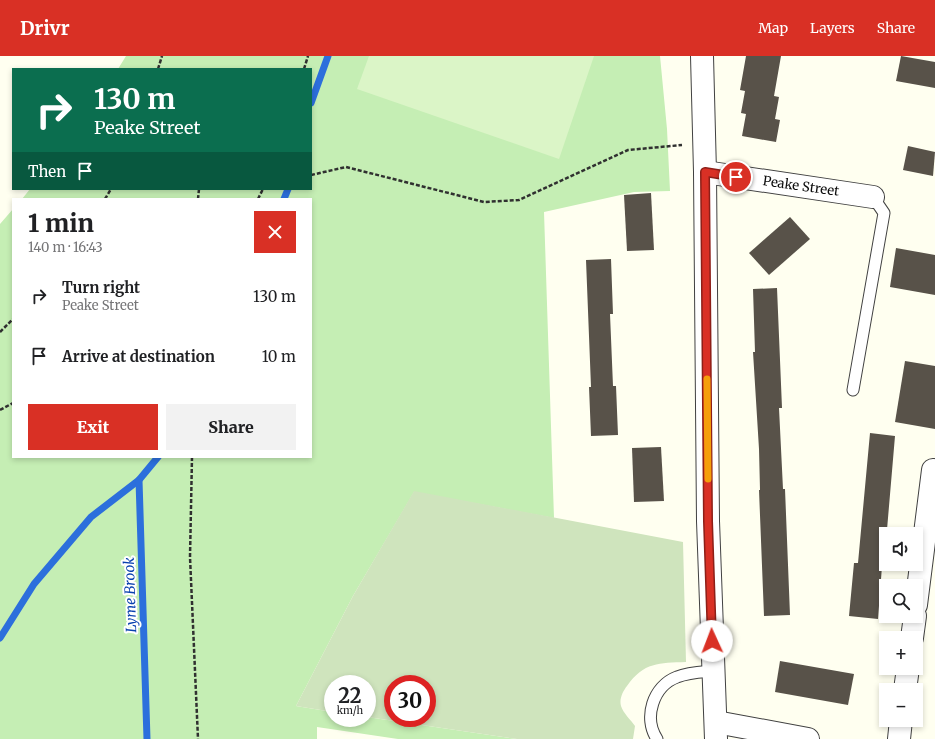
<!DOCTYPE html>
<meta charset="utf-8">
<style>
:root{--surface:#fff;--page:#f2f2f2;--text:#202124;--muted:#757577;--accent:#d93025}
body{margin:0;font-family:Merriweather,serif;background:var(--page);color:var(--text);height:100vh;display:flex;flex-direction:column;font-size:15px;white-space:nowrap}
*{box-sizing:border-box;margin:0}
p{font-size:13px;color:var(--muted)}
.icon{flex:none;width:22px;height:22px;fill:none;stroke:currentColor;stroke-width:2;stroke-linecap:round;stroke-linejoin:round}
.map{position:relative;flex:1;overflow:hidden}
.sheet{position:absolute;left:12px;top:142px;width:300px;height:260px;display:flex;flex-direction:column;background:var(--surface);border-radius:0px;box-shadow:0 2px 6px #0003}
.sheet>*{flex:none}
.banner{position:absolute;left:12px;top:12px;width:300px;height:122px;border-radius:0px;box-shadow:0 2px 6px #0003;background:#0b6e4f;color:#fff;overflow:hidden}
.buttons{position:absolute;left:879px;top:471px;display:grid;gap:8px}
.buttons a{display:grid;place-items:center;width:44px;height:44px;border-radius:0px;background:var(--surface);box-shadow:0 2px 6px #0003;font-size:20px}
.speed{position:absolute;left:324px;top:619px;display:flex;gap:8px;font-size:20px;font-weight:700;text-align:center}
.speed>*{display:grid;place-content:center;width:52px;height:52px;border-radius:50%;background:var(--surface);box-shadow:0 2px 6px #0003;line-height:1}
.speed small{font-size:10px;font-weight:400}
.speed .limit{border:6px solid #d22;background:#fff;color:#111}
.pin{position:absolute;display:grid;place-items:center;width:34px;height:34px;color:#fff;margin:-17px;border:2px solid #fff;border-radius:50%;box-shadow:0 1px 4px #0007}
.me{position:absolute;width:44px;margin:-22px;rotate:358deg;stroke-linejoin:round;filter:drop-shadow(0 0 3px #0008)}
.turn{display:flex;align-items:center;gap:14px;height:84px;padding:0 16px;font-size:18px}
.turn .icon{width:52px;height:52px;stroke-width:2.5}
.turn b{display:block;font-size:28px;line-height:34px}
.then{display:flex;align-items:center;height:38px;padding:0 16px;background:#0003;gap:8px;font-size:15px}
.round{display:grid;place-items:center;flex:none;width:42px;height:42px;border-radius:0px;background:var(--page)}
.headline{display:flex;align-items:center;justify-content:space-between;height:68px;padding:0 16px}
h1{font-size:24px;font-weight:800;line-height:30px}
.action{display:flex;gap:8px;margin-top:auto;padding:8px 16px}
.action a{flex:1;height:46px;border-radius:0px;background:var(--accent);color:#fff;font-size:16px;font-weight:800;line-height:46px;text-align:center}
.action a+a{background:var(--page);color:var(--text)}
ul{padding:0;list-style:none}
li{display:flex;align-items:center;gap:12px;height:60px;padding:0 16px}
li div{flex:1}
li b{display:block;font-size:15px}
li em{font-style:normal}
header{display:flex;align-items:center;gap:24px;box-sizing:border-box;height:56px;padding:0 20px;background:var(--accent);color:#fff}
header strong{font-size:19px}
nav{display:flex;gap:22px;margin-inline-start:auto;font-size:14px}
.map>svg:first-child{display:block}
</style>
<header>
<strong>Drivr</strong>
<nav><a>Map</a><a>Layers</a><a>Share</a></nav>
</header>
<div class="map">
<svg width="935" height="683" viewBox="0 0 935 683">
<rect width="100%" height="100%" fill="#fffff0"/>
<!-- green -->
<polygon fill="#c5eeb4" points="126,0 660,0 667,73 670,135 634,136 544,156 554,462 414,436 353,540 296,650 333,656 333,662 367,661 517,683 398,683 317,671 317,683 0,683 0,168 13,153 13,401 311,401 311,143 22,143 30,133 311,133 311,13 118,13"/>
<!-- cemetery -->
<path fill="#cfe4bd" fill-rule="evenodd" d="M414,435L683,486L686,606C659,607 644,606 627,630C623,635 619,643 621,650C623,657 631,664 635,670L633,683H517L367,661V628H333V656L296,650L353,540ZM393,628H427V662H393Z"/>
<!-- pitch -->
<polygon fill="#dbf5c7" points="369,0 594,0 559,103 357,33"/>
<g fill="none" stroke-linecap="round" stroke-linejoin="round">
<!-- stream -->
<g stroke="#2c6fdc" stroke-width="7">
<polyline points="311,47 328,0"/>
<polyline points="284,143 288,133"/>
<polyline points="0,582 34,528 91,461 139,424"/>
<polyline points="147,683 139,424 158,401"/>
</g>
</g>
<!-- building -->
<g fill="#585249">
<polygon points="746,0 781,0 774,40 779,41 775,63 780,64 776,86 742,80 746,58 741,57 745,35 740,34"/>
<polygon points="901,0 935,6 935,32 896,25"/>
<polygon points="908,90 935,96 933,120 903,114"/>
<polygon points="651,137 654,194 627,195 624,139"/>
<polygon points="790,161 810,183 769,219 749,197"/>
<polygon points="896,192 935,199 935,239 890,231"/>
<polygon points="611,203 613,258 610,258 613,330 616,330 618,379 591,380 589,331 591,331 586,204"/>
<polygon points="777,232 782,352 779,352 783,433 785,433 790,559 764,560 759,434 760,434 759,393 753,296 755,296 753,233"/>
<polygon points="905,305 935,310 935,373 895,366"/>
<polygon points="870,377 895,380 885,497 883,497 878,563 849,560 854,507 858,507"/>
<polygon points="661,391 664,445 634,446 632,392"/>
<polygon points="780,605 854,618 848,649 775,636"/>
</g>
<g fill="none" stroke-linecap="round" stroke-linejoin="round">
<defs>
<g id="lane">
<polyline points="853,334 884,157 873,141"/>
<path d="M657,683C643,662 653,630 677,621C689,616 701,616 713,615"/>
</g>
<g id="street">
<polyline points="702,0 705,116 708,465 716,683"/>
<polyline points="705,116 873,141"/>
<polyline points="916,549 933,414"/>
<polyline points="912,582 915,560"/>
<polyline points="905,634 908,612"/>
<polyline points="716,666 808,683"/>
<polyline points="899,683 901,664"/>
</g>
</defs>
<!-- lane casing -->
<use href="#lane" stroke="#414141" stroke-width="13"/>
<!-- street casing -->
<use href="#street" stroke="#414141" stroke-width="24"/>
<!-- path -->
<g stroke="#303030" stroke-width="2.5" stroke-dasharray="4 2" stroke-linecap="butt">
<polyline points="158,13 162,0"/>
<polyline points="304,13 308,0"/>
<polyline points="311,119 346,111 484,146 519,144 628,94 682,89"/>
<polyline points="105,143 111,133"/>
<polyline points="198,143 199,133"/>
<polyline points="258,143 263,133"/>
<polyline points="0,276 13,263"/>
<polyline points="0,354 13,347"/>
<polyline points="192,401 190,501 198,683"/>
</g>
<!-- lane -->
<use href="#lane" stroke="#fff" stroke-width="11"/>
<!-- street -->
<use href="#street" stroke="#fff" stroke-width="22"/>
</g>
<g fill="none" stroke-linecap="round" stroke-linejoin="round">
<defs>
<polyline id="route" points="712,585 708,465 705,116 736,121"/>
</defs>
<!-- route casing -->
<use href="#route" stroke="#8d1f18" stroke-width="10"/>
<!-- route -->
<use href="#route" stroke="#d93025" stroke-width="7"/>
<!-- slow -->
<polyline stroke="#f59e0b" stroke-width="7" points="707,323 708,423"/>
</g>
<g text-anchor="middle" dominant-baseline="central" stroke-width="4" stroke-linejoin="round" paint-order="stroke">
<!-- street labels -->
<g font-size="13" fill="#0e0e0e" stroke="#fff">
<text transform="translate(801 130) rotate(8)">Peake Street</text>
</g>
<!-- water labels -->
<g font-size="14" font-style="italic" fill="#0941af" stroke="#fff">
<text transform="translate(130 539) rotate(-92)">Lyme Brook</text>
</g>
</g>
</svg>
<div class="buttons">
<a><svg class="icon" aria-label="sound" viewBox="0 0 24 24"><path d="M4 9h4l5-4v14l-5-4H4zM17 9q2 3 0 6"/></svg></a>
<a><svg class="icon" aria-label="search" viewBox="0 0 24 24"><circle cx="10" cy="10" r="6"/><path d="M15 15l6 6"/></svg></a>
<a>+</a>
<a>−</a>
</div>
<div class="speed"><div>22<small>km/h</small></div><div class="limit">30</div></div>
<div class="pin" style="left:736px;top:121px;background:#d93025"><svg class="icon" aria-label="arrive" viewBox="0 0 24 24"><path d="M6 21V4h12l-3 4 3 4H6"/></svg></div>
<svg class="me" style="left:712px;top:585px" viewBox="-20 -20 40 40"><circle r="19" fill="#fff"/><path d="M0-13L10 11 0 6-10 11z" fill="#d93025"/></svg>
<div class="banner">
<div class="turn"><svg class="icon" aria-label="right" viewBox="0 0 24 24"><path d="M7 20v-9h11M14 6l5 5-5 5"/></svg><div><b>130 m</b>Peake Street</div></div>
<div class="then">Then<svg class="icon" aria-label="arrive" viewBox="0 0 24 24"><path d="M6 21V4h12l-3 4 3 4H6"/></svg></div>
</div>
<section class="sheet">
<div class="headline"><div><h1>1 min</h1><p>140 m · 16:43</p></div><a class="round" style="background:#d93025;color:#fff"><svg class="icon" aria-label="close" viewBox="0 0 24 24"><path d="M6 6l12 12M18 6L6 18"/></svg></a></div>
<ul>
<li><svg class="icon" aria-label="right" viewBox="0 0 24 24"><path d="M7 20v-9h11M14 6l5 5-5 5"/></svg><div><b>Turn right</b><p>Peake Street</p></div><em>130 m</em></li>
<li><svg class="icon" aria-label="arrive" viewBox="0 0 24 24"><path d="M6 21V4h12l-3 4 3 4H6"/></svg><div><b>Arrive at destination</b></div><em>10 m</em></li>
</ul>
<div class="action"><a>Exit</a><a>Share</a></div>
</section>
</div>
